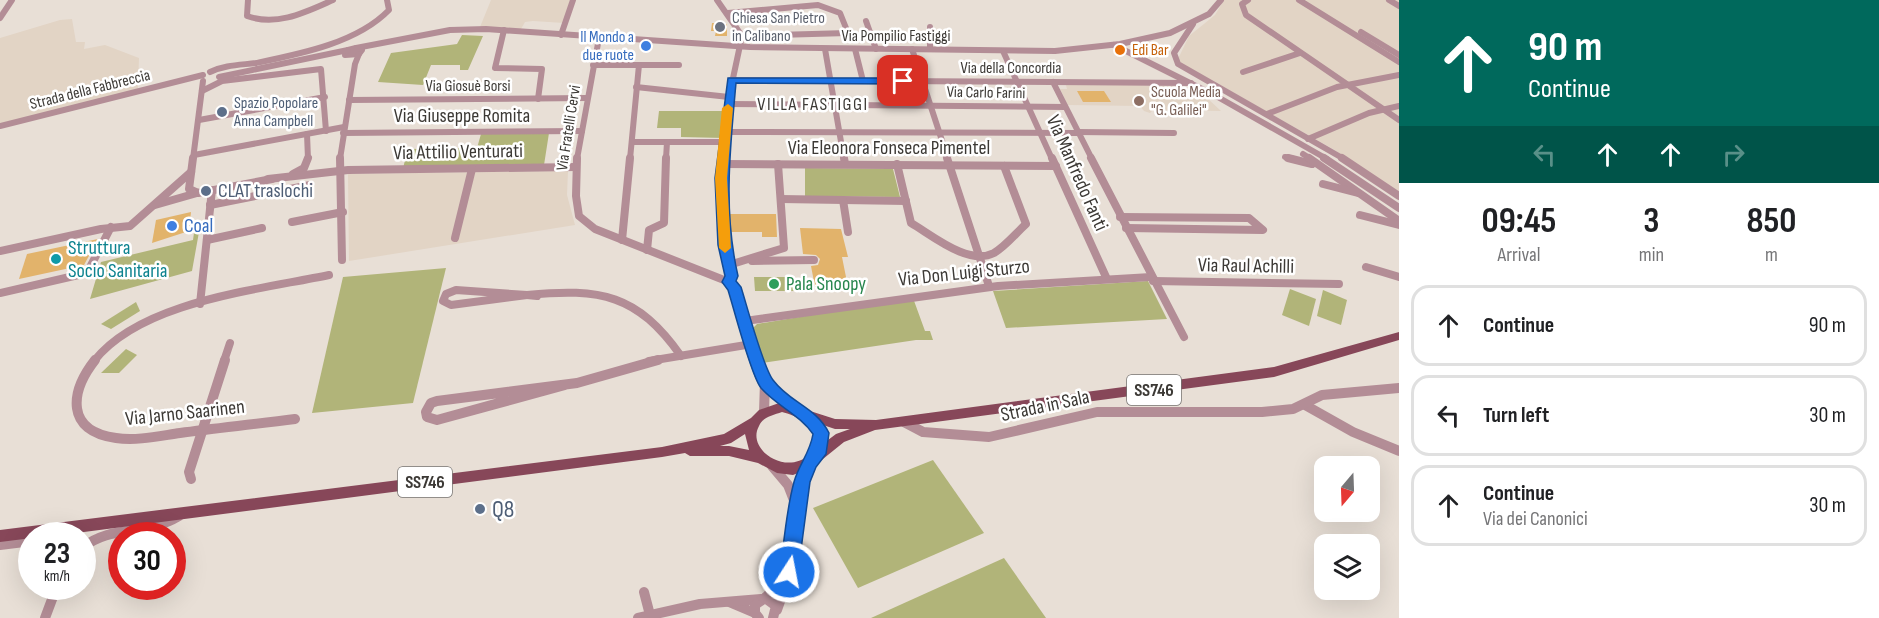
<!DOCTYPE html>
<meta charset="utf-8">
<style>
:root{--surface:#fff;--page:#f6f6f6;--text:#202124;--muted:#757577;--line:#e0e0e0}
body{margin:0;font-family:"Sofia Sans Condensed",sans-serif;background:var(--page);color:var(--text);height:100vh;display:flex;flex-direction:column;font-size:22px;white-space:nowrap}
*{box-sizing:border-box;margin:0}
p{font-size:20px;color:var(--muted)}
.icon{flex:none;width:33px;height:33px;fill:none;stroke:currentColor;stroke-width:2;stroke-linecap:round;stroke-linejoin:round}
.map{position:relative;flex:1;overflow:hidden}
.panel{display:flex;flex-direction:column;background:var(--surface);width:480px}
.panel>*{flex:none}
.banner{background:#00695c;color:#fff;overflow:hidden}
.needle{width:39px;rotate:199deg}
.buttons{position:absolute;left:1314px;top:456px;display:grid;gap:12px}
.buttons a{display:grid;place-items:center;width:66px;height:66px;border-radius:12px;background:var(--surface);box-shadow:0 6px 24px #0002;font-size:30px}
.speed{position:absolute;left:18px;top:522px;display:flex;gap:12px;font-size:30px;font-weight:700;text-align:center}
.speed>*{display:grid;place-content:center;width:78px;height:78px;border-radius:50%;background:var(--surface);box-shadow:0 6px 24px #0002;line-height:1}
.speed small{font-size:15px;font-weight:400}
.speed .limit{border:9px solid #d22;background:#fff;color:#111}
.pin{position:absolute;display:grid;place-items:center;width:51px;height:51px;color:#fff;margin:-26px;border-radius:12px;box-shadow:0 3px 9px #0006}
.me{position:absolute;width:66px;margin:-33px;rotate:11deg;stroke-linejoin:round;filter:drop-shadow(0 0 4px #0008)}
.turn{display:flex;align-items:center;gap:21px;height:126px;padding:0 30px;font-size:27px}
.turn .icon{width:78px;height:78px;stroke-width:2.5}
.turn b{display:block;font-size:42px;line-height:51px}
.lanes{display:flex;align-items:center;height:57px;padding:0 30px;background:#0003;justify-content:center;gap:30px;direction:ltr}
.lanes .off{opacity:.35}
.eta{display:flex;justify-content:space-evenly;align-items:center;height:102px;text-align:center}
.eta b{font-size:36px;font-weight:700;line-height:42px}
ul{padding:0;list-style:none}
li{display:flex;align-items:center;gap:18px;height:81px;margin:0 12px 9px;padding:0 18px;border:3px solid var(--line);border-radius:18px}
li div{flex:1}
li b{display:block;font-size:22px}
li em{font-style:normal}
main{display:flex;flex:1;min-height:0}
.map>svg:first-child{display:block}
</style>
<main>
<div class="map">
<svg width="1399" height="618" viewBox="0 0 1399 618">
<rect width="100%" height="100%" fill="#e8dfd6"/>
<!-- built -->
<g fill="#e2d4c5">
<polygon points="491,0 570,0 564,23 533,21 525,22 521,29 480,27"/>
<polygon points="1224,0 1399,0 1399,192 1333,149 1179,62 1178,59 1189,36 1215,15"/>
<polygon points="72,19 76,42 85,42 84,49 105,45 139,58 138,89 0,124 0,38 60,20"/>
<polygon points="1066,85 1176,85 1184,97 1207,98 1221,111 1153,110 1150,113 1144,111 1140,106 1068,105 1060,89 1067,89"/>
<polygon points="568,171 567,195 575,225 349,261 348,174"/>
</g>
<!-- green -->
<g fill="#b1b479">
<polygon points="462,35 483,36 468,70 460,70 460,65 431,65 423,85 378,82 391,53 457,44"/>
<polygon points="659,111 725,111 724,138 681,137 681,128 657,128"/>
<polygon points="549,133 544,165 403,168 408,149 477,148 481,134"/>
<polygon points="805,168 893,169 900,197 805,196"/>
<polygon points="199,232 192,271 90,299 101,262 193,240 194,233"/>
<polygon points="446,268 413,403 312,413 343,277"/>
<polygon points="754,277 793,277 795,291 755,291"/>
<polygon points="1148,281 1167,319 1006,328 993,291"/>
<polygon points="1290,289 1316,299 1309,326 1282,315"/>
<polygon points="1323,290 1347,300 1341,325 1317,316"/>
<polygon points="913,298 925,331 930,331 933,340 916,340 762,363 752,329 757,324"/>
<polygon points="136,302 140,311 111,329 101,324"/>
<polygon points="126,349 137,355 119,373 101,373"/>
<polygon points="933,460 984,533 858,588 813,508"/>
<polygon points="1004,558 1046,618 871,618"/>
</g>
<!-- building -->
<g fill="#e2b36b">
<polygon points="712,23 727,24 727,36 715,36 716,31 711,31"/>
<polygon points="1077,91 1104,91 1111,102 1083,102"/>
<polygon points="191,212 189,231 152,243 156,220"/>
<polygon points="727,214 776,214 777,237 762,237 762,232 729,232"/>
<polygon points="800,228 841,229 848,257 842,257 848,287 815,287 811,266 818,265 820,259 816,255 803,254"/>
<polygon points="98,239 84,265 19,279 27,254"/>
</g>
<g fill="none" stroke-linecap="round" stroke-linejoin="round">
<!-- minor-far2 -->
<g stroke="#b38d96" stroke-width="6">
<path d="M248,0L247,16C277,27 306,12 333,0"/>
<polyline points="717,0 742,36 729,97 723,159"/>
<polyline points="1248,0 1242,4 1246,15 1399,120"/>
<polyline points="1299,0 1399,62"/>
<polyline points="1389,0 1399,6"/>
<polyline points="728,13 818,5 840,13 848,33 776,35"/>
<polyline points="0,18 12,0"/>
<polyline points="866,21 876,49"/>
<polyline points="1193,24 1174,53 1178,64 1344,159"/>
<polyline points="930,27 930,49"/>
<polyline points="504,30 495,68 542,69 538,99"/>
<polyline points="1361,32 1399,55"/>
<polyline points="561,35 573,0"/>
<polyline points="1114,45 1216,96 1327,159"/>
<polyline points="356,48 450,30 486,29 750,47 1055,51 1120,44 1170,33 1209,14 1221,0"/>
<polygon points="356,48 362,50 359,54 345,55 348,50"/>
<polyline points="825,49 844,159"/>
<polyline points="855,49 863,81"/>
<polyline points="912,49 948,159"/>
<polyline points="1003,51 1052,159"/>
<polyline points="593,65 679,65"/>
<path d="M210,72C224,65 240,65 256,63C300,54 357,43 389,10L387,0"/>
<polyline points="1243,72 1300,53"/>
<polyline points="219,77 348,50"/>
<polyline points="731,80 1191,83"/>
<polyline points="1053,82 1092,159"/>
<polyline points="636,87 729,97"/>
<polyline points="202,91 222,81 321,69 326,131"/>
<polyline points="349,100 587,98"/>
<polyline points="728,104 1065,107"/>
<polyline points="1267,114 1337,87 1399,75"/>
<polyline points="199,120 325,97"/>
<polyline points="0,126 203,75"/>
<polyline points="726,132 1078,133"/>
<polyline points="1077,132 1174,133"/>
<polyline points="343,133 582,131"/>
<polyline points="307,134 308,159"/>
<polyline points="1308,139 1369,113 1399,106"/>
<polyline points="632,142 725,142"/>
<polyline points="1303,154 1311,159"/>
<polyline points="194,155 344,127"/>
<polyline points="1285,157 1294,159"/>
<polyline points="193,159 203,81"/>
<polyline points="340,159 355,64 359,54"/>
<polyline points="577,159 599,38"/>
<polyline points="630,159 639,65"/>
<polyline points="666,159 667,142"/>
</g>
<!-- minor-far1 -->
<g stroke="#b38d96" stroke-width="8">
<polyline points="193,158 189,189 198,193 272,179"/>
<polyline points="340,158 342,260"/>
<polyline points="577,158 576,196 579,216 595,229 729,282"/>
<path d="M723,158C720,186 720,216 724,245C726,257 733,270 729,282"/>
<polyline points="844,158 845,164"/>
<polyline points="947,158 989,286"/>
<polyline points="1052,158 1106,277"/>
<polyline points="1091,158 1184,337"/>
<polyline points="1288,158 1312,164"/>
<polyline points="1309,158 1399,221"/>
<polyline points="1324,158 1399,208"/>
<polyline points="1342,158 1399,196"/>
<polyline points="722,164 1056,166"/>
<path d="M897,164L911,223C932,235 968,266 994,253C1006,246 1016,233 1026,224L1004,166"/>
<polyline points="293,174 304,168 308,158"/>
<polyline points="268,179 348,170 576,167"/>
<polyline points="1323,184 1358,193"/>
<polyline points="781,199 906,201"/>
<polyline points="843,200 848,232"/>
<polyline points="155,205 197,193"/>
<polyline points="210,205 310,185"/>
<polyline points="1360,215 1399,225"/>
<polyline points="1120,217 1249,218 1263,230 1126,228"/>
<polyline points="292,222 343,212"/>
<polyline points="455,238 472,169"/>
<polyline points="207,240 262,228"/>
<polyline points="622,240 630,158"/>
<polyline points="647,250 649,230 664,223 666,158"/>
<polyline points="0,251 101,229 130,226 191,172"/>
<polyline points="752,261 814,260"/>
<polyline points="729,265 784,248 778,164"/>
<polyline points="1366,267 1399,277"/>
<polyline points="1153,281 1339,284"/>
<polyline points="729,282 734,287 758,361"/>
<polygon points="456,290 527,295 451,305 443,301 446,294"/>
<polyline points="0,293 87,273 111,227"/>
<polyline points="527,295 537,296"/>
<path d="M527,295C601,288 637,294 681,356"/>
<polyline points="200,304 212,190"/>
<polyline points="745,321 998,286 1151,277"/>
<path d="M94,361C141,301 258,290 329,275"/>
<polyline points="224,361 230,343"/>
<polyline points="649,361 752,344"/>
</g>
<!-- minor -->
<g stroke="#b38d96" stroke-width="10">
<path d="M95,360C70,392 65,431 116,438C137,441 159,436 180,433C218,428 257,424 295,419"/>
<polyline points="758,360 765,382 764,412"/>
<polyline points="765,382 792,408"/>
<polyline points="565,385 437,420 427,417 426,412 431,403 437,401 577,383 658,360"/>
<polyline points="1305,405 1353,432 1399,451"/>
<polyline points="904,422 923,432 989,437 1097,412 1262,412 1293,409 1322,395 1399,388"/>
<polyline points="772,466 788,485 797,508"/>
<polyline points="191,479 189,472 225,360"/>
<polyline points="0,545 32,541"/>
<path d="M82,548C111,524 144,537 179,516"/>
<polyline points="644,592 650,615"/>
<polyline points="765,598 787,575"/>
<polyline points="729,602 755,613"/>
<path d="M777,610C795,562 794,511 810,463"/>
<polyline points="45,618 57,586"/>
<polyline points="638,618 700,604 761,599"/>
<polyline points="759,618 755,613 755,605 765,598 776,606 773,618"/>
</g>
<!-- major -->
<path fill="#874759" fill-rule="evenodd" d="M1399,332V340L1274,377L875,430L844,442L813,467L793,475L777,473L758,463L729,456H690L685,453L662,457L53,536H32V538L0,542V530L662,447L724,434L751,418L759,410L782,402L835,419L876,420L1274,367ZM782,412C800,416 832,436 809,455C785,476 746,449 759,426C763,417 773,415 782,412ZM823,425L835,429H850L836,434L828,440ZM745,434L749,450L729,446H720L731,443Z"/>
</g>
<!-- route -->
<path fill="#1a73e8" stroke="#114b97" stroke-width="1.5" d="M728,78H903L908,81L903,84L736,83C730,149 723,211 738,276L736,281L741,287C747,306 763,367 773,380C790,403 816,407 829,433L826,454L816,467L810,482L798,572L795,578L789,581L783,578L780,572C784,543 786,511 794,482C799,464 810,453 813,434C800,415 777,406 761,388C751,376 734,309 728,290L722,282L725,276L718,245L715,178Z"/>
<!-- slow -->
<polygon fill="#f59e0b" points="728,104 733,108 727,178 731,248 725,253 719,248 715,178 722,108"/>
<!-- markers -->
<circle fill="#6b7280" stroke="#fff" stroke-width="2" cx="720" cy="27" r="6"/>
<g fill="#3f7fe0" stroke="#fff" stroke-width="2">
<circle cx="646" cy="46" r="6"/>
<circle cx="172" cy="226" r="6"/>
</g>
<circle fill="#e8710a" stroke="#fff" stroke-width="2" cx="1120" cy="50" r="6"/>
<circle fill="#8d6e63" stroke="#fff" stroke-width="2" cx="1139" cy="101" r="6"/>
<g fill="#5c6f8a" stroke="#fff" stroke-width="2">
<circle cx="222" cy="112" r="6"/>
<circle cx="206" cy="191" r="6"/>
<circle cx="480" cy="509" r="6"/>
</g>
<circle fill="#0f9aa8" stroke="#fff" stroke-width="2" cx="56" cy="259" r="6"/>
<circle fill="#2e9e5b" stroke="#fff" stroke-width="2" cx="774" cy="284" r="6"/>
<g text-anchor="middle" dominant-baseline="central" stroke-width="5" stroke-linejoin="round" paint-order="stroke">
<!-- far-worship labels -->
<g font-size="16" fill="#5b616d" stroke="#fff" text-anchor="start">
<text x="732" y="18">Chiesa San Pietro<tspan x="732" dy="18">in Calibano</tspan></text>
</g>
<!-- far-street labels -->
<g font-size="16" fill="#3c3935" stroke="#fff">
<text x="896" y="36">Via Pompilio Fastiggi</text>
<text x="1011" y="68">Via della Concordia</text>
<text x="468" y="86">Via Giosuè Borsi</text>
<text transform="translate(90 90) rotate(-14)">Strada della Fabbreccia</text>
<text transform="translate(986 93) rotate(1)">Via Carlo Farini</text>
<text transform="translate(569 128) rotate(-81)">Via Fratelli Cervi</text>
</g>
<!-- far-shop labels -->
<g font-size="16" fill="#366cbe" stroke="#fff" text-anchor="end">
<text x="634" y="37">Il Mondo a<tspan x="634" dy="18">due ruote</tspan></text>
</g>
<!-- far-food labels -->
<g font-size="16" fill="#c56008" stroke="#fff" text-anchor="start">
<text x="1132" y="50">Edi Bar</text>
</g>
<!-- far-education labels -->
<g font-size="16" fill="#785e54" stroke="#fff" text-anchor="start">
<text x="1151" y="92">Scuola Media<tspan x="1151" dy="18">"G. Galilei"</tspan></text>
</g>
<!-- far-service labels -->
<g font-size="16" fill="#4e5e75" stroke="#fff" text-anchor="start">
<text x="234" y="103">Spazio Popolare<tspan x="234" dy="18">Anna Campbell</tspan></text>
</g>
<!-- far-quarter labels -->
<g font-size="18" letter-spacing="1.5" fill="#3c3935" stroke="#fff">
<text x="813" y="104">VILLA FASTIGGI</text>
</g>
<!-- shield labels -->
<g fill="#fff" stroke="#767472" stroke-width="1.5">
<rect x="1127" y="375" width="54" height="30" rx="4.5"/>
<rect x="398" y="467" width="54" height="30" rx="4.5"/>
</g>
<g font-size="18" font-weight="bold" fill="#3c3935">
<text x="1154" y="390">SS746</text>
<text x="425" y="482">SS746</text>
</g>
<!-- street labels -->
<g font-size="20" fill="#3c3935" stroke="#fff">
<text x="462" y="116">Via Giuseppe Romita</text>
<text x="889" y="148">Via Eleonora Fonseca Pimentel</text>
<text transform="translate(458 152) rotate(-1)">Via Attilio Venturati</text>
<text transform="translate(1077 173) rotate(66)">Via Manfredo Fanti</text>
<text transform="translate(1246 266) rotate(1)">Via Raul Achilli</text>
<text transform="translate(964 273) rotate(-6)">Via Don Luigi Sturzo</text>
<text transform="translate(1045 406) rotate(-12)">Strada in Sala</text>
<text transform="translate(185 413) rotate(-6)">Via Jarno Saarinen</text>
</g>
<!-- service labels -->
<g font-size="20" fill="#4e5e75" stroke="#fff" text-anchor="start">
<text x="218" y="191">CLAT traslochi</text>
</g>
<!-- shop labels -->
<g font-size="20" fill="#366cbe" stroke="#fff" text-anchor="start">
<text x="184" y="226">Coal</text>
</g>
<!-- culture labels -->
<g font-size="20" fill="#0d838f" stroke="#fff" text-anchor="start">
<text x="68" y="248">Struttura<tspan x="68" dy="23">Socio Sanitaria</tspan></text>
</g>
<!-- leisure labels -->
<g font-size="20" fill="#27864d" stroke="#fff" text-anchor="start">
<text x="786" y="284">Pala Snoopy</text>
</g>
<!-- near-service labels -->
<g font-size="24" fill="#4e5e75" stroke="#fff" text-anchor="start">
<text x="492" y="509">Q8</text>
</g>
</g>
</svg>
<div class="buttons">
<a><svg class="needle" viewBox="-14 -14 28 28"><path d="M0-13l5 13h-10z" fill="#e53935"/><path d="M0 13l5-13h-10z" fill="#757577"/></svg></a>
<a><svg class="icon" aria-label="layers" viewBox="0 0 24 24"><path d="M12 4l9 5-9 5-9-5zM3 14l9 5 9-5"/></svg></a>
</div>
<div class="speed"><div>23<small>km/h</small></div><div class="limit">30</div></div>
<div class="pin" style="left:903px;top:81px;background:#d93025"><svg class="icon" aria-label="arrive" viewBox="0 0 24 24"><path d="M6 21V4h12l-3 4 3 4H6"/></svg></div>
<svg class="me" style="left:789px;top:572px" viewBox="-20 -20 40 40"><circle r="17" fill="#1a73e8" stroke="#fff" stroke-width="3"/><path d="M0-11L8 9 0 5-8 9z" fill="#fff"/></svg>
</div>
<section class="panel">
<div class="banner">
<div class="turn"><svg class="icon" aria-label="ahead" viewBox="0 0 24 24"><path d="M12 20V5M6 11l6-6 6 6"/></svg><div><b>90 m</b>Continue</div></div>
<div class="lanes"><svg class="icon off" aria-label="left" viewBox="0 0 24 24"><path d="M17 20v-9H6M10 6l-5 5 5 5"/></svg><svg class="icon" aria-label="ahead" viewBox="0 0 24 24"><path d="M12 20V5M6 11l6-6 6 6"/></svg><svg class="icon" aria-label="ahead" viewBox="0 0 24 24"><path d="M12 20V5M6 11l6-6 6 6"/></svg><svg class="icon off" aria-label="right" viewBox="0 0 24 24"><path d="M7 20v-9h11M14 6l5 5-5 5"/></svg></div>
</div>
<div class="eta">
<div><b>09:45</b><p>Arrival</p></div>
<div><b>3</b><p>min</p></div>
<div><b>850</b><p>m</p></div>
</div>
<ul>
<li><svg class="icon" aria-label="ahead" viewBox="0 0 24 24"><path d="M12 20V5M6 11l6-6 6 6"/></svg><div><b>Continue</b></div><em>90 m</em></li>
<li><svg class="icon" aria-label="left" viewBox="0 0 24 24"><path d="M17 20v-9H6M10 6l-5 5 5 5"/></svg><div><b>Turn left</b></div><em>30 m</em></li>
<li><svg class="icon" aria-label="ahead" viewBox="0 0 24 24"><path d="M12 20V5M6 11l6-6 6 6"/></svg><div><b>Continue</b><p>Via dei Canonici</p></div><em>30 m</em></li>
</ul>
</section>
</main>
